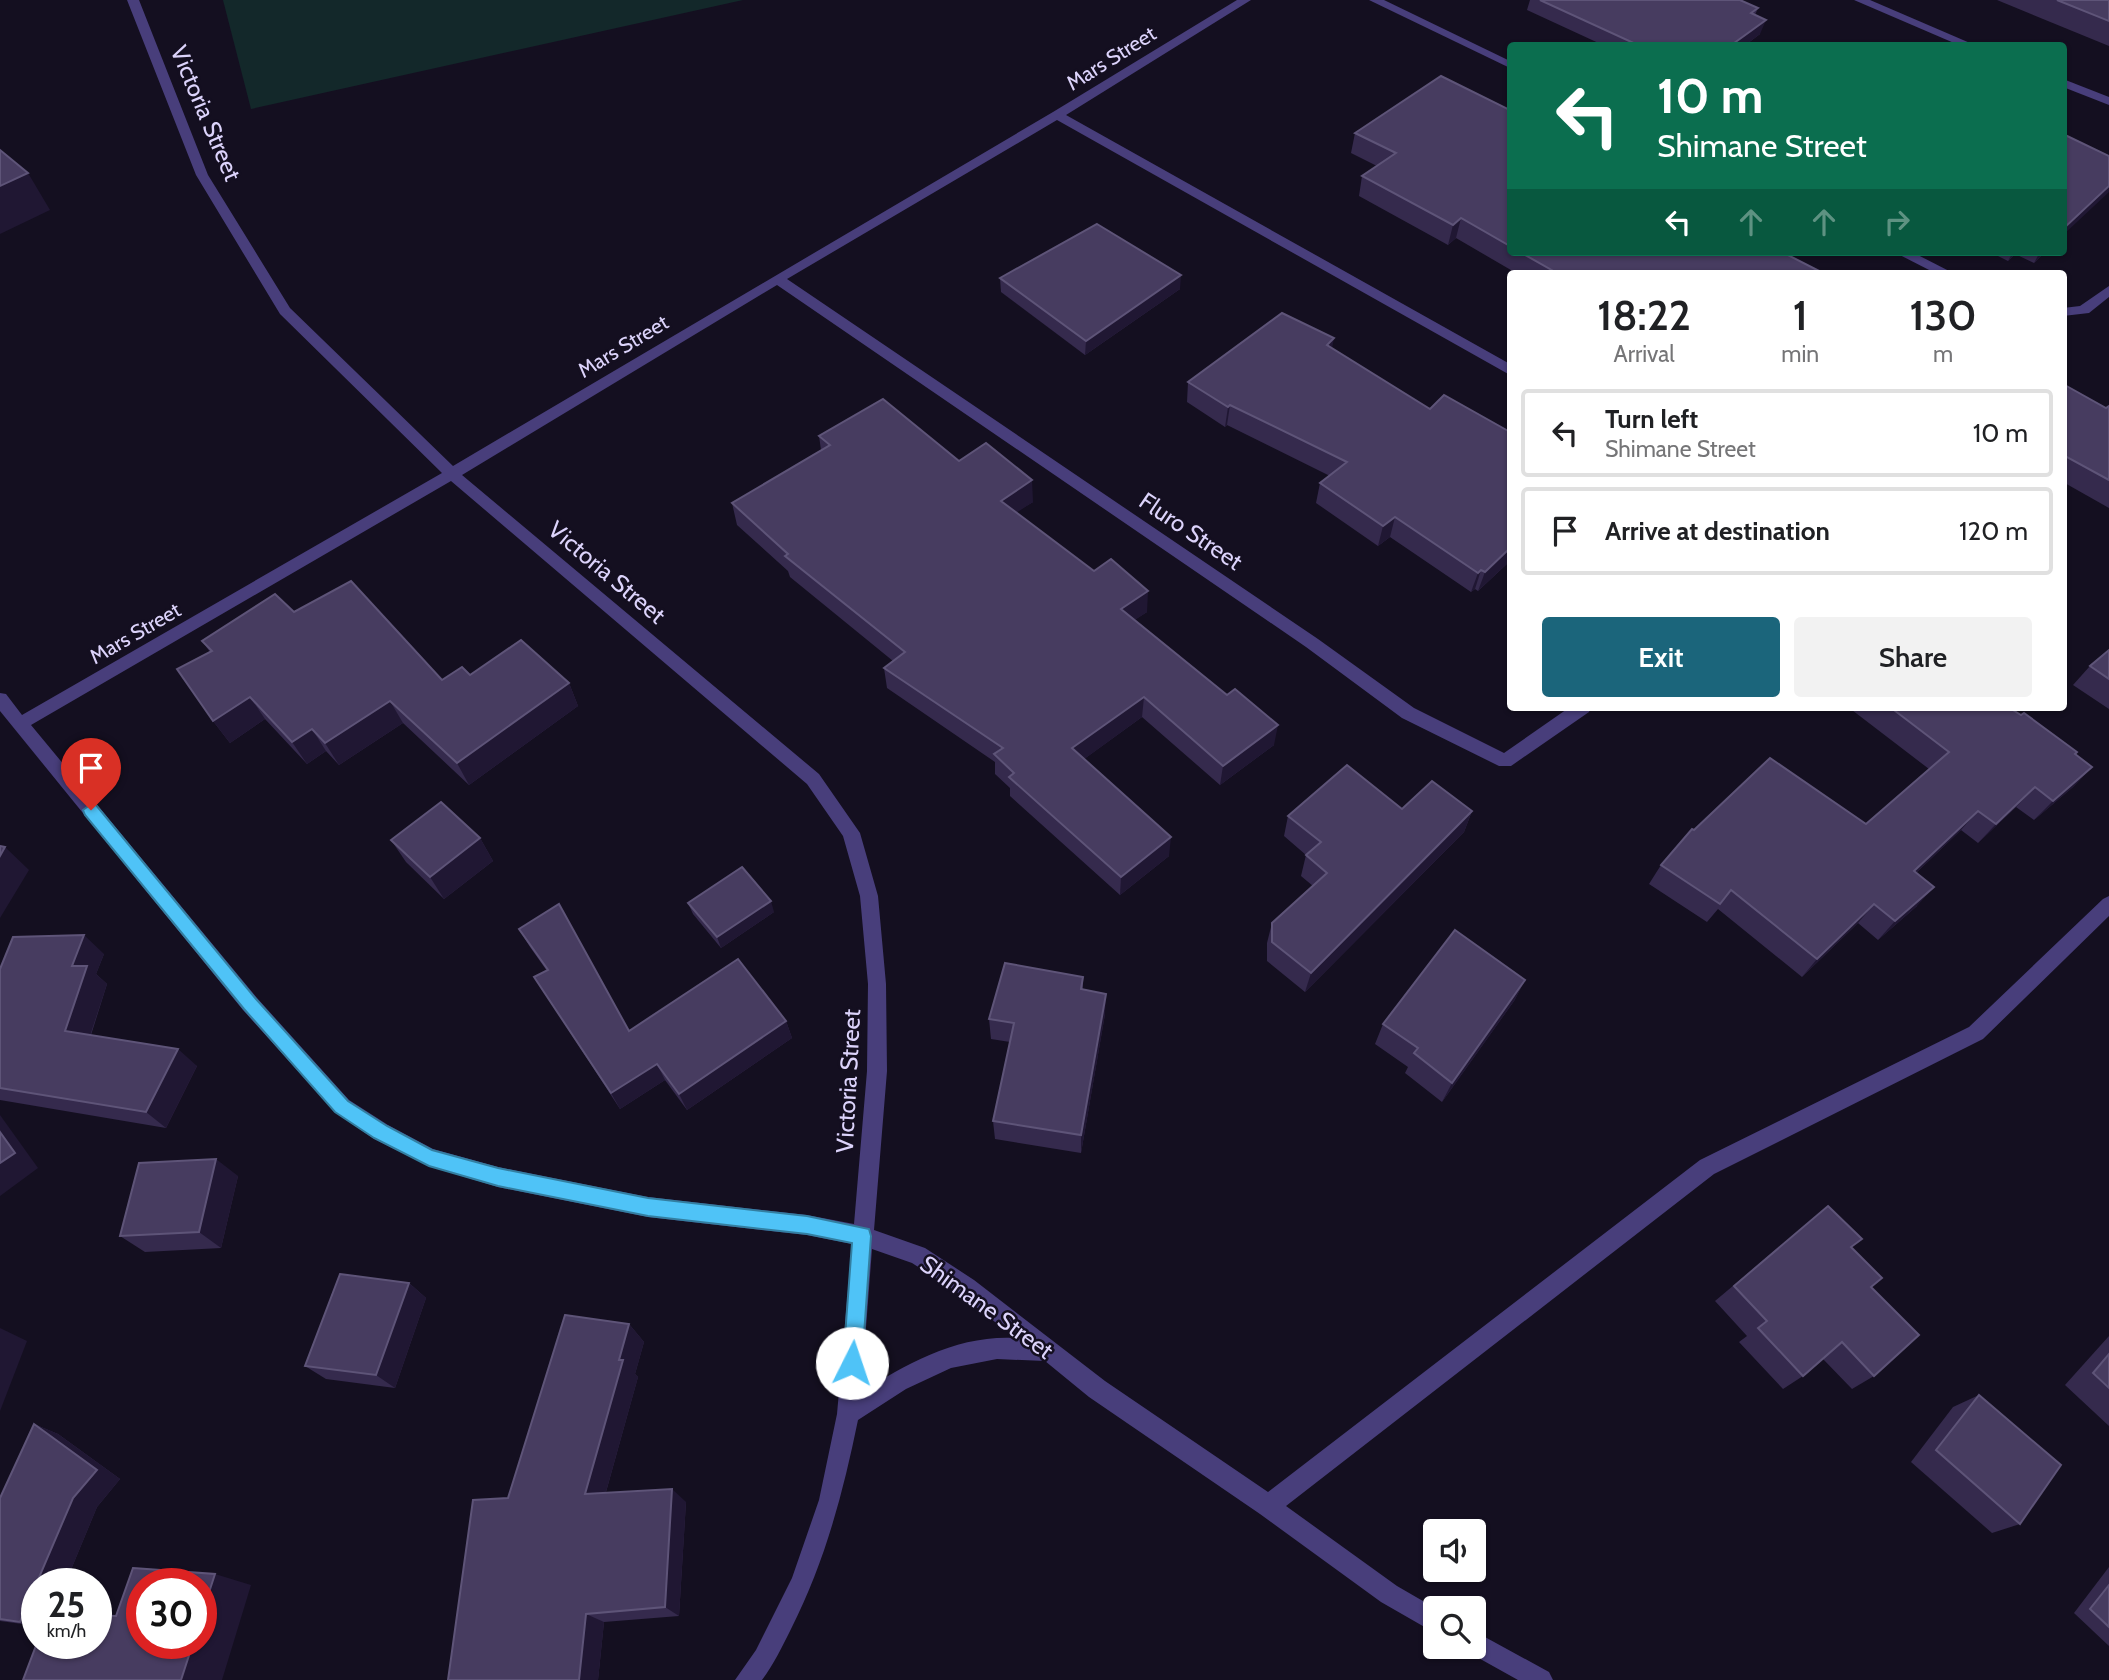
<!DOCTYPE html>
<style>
:root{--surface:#fff;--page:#f2f2f2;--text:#202124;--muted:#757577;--line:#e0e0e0;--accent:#1b657b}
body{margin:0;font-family:Cabin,sans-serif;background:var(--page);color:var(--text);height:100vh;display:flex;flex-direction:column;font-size:26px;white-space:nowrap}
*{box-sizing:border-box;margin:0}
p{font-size:23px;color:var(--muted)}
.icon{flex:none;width:38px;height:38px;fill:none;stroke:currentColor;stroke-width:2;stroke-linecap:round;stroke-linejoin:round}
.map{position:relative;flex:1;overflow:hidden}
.details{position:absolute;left:1507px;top:270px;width:560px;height:441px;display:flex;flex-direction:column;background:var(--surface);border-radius:7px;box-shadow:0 2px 5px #0004}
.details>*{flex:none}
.guide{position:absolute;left:1507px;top:42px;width:560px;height:214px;border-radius:7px;box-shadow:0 2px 5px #0004;background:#0b6e4f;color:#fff;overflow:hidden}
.buttons{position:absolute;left:1423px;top:1519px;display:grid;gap:14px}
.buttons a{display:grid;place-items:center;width:63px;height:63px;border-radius:7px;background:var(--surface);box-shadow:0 2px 5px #0004;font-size:35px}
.speed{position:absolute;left:21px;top:1568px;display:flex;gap:14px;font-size:35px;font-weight:700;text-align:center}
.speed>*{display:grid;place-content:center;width:91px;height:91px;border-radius:50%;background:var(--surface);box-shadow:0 2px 5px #0004;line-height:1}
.speed small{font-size:18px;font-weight:400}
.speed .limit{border:10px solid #d22;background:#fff;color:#111}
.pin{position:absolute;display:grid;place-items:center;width:60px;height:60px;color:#fff;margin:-72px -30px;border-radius:50% 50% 50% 0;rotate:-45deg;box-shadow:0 0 7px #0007}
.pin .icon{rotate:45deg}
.me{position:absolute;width:77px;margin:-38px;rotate:4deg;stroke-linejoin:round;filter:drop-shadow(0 0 5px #0008)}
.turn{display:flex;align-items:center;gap:24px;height:147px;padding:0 35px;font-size:32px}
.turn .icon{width:91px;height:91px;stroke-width:2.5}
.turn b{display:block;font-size:49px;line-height:60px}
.lanes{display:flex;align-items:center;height:66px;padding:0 35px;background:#0003;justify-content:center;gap:35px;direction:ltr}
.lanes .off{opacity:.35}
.eta{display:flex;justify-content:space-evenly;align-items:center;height:119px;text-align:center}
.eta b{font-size:42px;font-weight:600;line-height:49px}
.button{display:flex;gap:14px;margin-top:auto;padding:14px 35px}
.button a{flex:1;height:80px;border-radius:7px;background:var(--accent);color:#fff;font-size:28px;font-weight:600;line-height:80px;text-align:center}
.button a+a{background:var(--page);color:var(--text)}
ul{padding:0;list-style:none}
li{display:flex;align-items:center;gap:21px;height:88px;margin:0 14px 10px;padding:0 21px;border:4px solid var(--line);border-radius:7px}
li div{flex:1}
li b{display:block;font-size:26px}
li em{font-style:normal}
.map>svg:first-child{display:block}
</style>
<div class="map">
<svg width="2109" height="1680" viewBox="0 0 2109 1680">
<rect width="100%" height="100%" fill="#140f20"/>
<!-- green -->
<polygon fill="#13282a" points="223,0 743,0 251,109"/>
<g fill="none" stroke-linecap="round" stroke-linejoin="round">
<!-- street -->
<g fill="#483e7b" fill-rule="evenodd">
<path d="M127,0H139L208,175L290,308L453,466L1053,112L1237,0H1251L1066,115L1510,364V375L1057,120L787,279L1318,639L1414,708L1504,753L1570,707H1591L1589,712L1511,766H1499L1402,718L1306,647L777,285L462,475L819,774L860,833L878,896L886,984L887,1071L874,1230L925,1248L974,1280L1105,1381L1268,1492L1700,1160L1969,1027L2103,899L2109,896V916L1983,1039L1714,1174L1286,1506L1397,1586L1435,1608V1633L1381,1602L1260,1514L1089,1397L1045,1361L997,1359L951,1368L906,1389L858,1420C843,1493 825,1562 791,1629C782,1647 774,1664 762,1680H735L756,1650L792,1578L819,1500L837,1414L852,1244L807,1235L648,1217L498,1187L429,1166L374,1139L335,1112L243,1010L0,711V693L6,694L22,715L442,473L280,314L196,175ZM451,481L807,784L843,836L860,896L868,984L867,1071L854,1224L807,1215L648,1197L498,1167L433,1149L388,1125L349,1100L257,998L31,725ZM872,1249L912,1263L960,1294L1015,1338C958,1335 907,1363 861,1393Z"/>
<polygon points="1369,0 1384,0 1510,61 1510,68"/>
<polygon points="1854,0 1870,0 1977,46 1961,46"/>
<polygon points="2063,79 2109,97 2109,105 2063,87"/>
<polygon points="1894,252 1912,252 1953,273 1935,273"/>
<polygon points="2109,286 2109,297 2089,313 2063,316 2063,308 2080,306"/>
<polygon points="1474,1631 1549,1672 1553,1680 1518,1680 1466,1651 1464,1647 1474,1647"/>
</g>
</g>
<!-- wall -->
<g fill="#352a4d">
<polygon points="1530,0 1740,0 1758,8 1755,15 1760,34 1744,46 1605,46 1527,10"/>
<polygon points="1997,0 2109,0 2109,46"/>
<polygon points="1510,110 1510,252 1782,252 1823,273 1516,273 1456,238 1448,245 1359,196 1362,176 1377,166 1351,153 1355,133"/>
<polygon points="1990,252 2045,252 2034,263 2015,254 2008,261"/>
<polygon points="1000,278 1180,289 1085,355 1001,292"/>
<polygon points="1332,348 1510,561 1478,591 1475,589 1471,592 1390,537 1378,546 1316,503 1320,483 1330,476 1227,425 1225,427 1187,402 1188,382"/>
<polygon points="2063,384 2106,408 2109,406 2109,508 2063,482"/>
<polygon points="819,436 959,461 1033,502 1016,512 1147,612 1134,620 1274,745 1220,785 1142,717 1084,759 1169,856 1120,895 1010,796 1010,788 995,774 995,762 887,688 884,668 893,661 790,577 788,571 737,525 732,503 821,450"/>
<polygon points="294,612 442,680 470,675 569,683 578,706 469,785 403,723 339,765 326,751 307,764 265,719 230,743 213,721 210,652 202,641"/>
<polygon points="2109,650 2109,709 2073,685 2090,666"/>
<polygon points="1848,707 2008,707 2092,767 2073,787 2034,820 2016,807 1978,843 1961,830 1916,873 1917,906 1878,940 1858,923 1802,977 1718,909 1707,922 1649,884 1661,865 1694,830 1866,824 1929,769"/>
<polygon points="1402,809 1472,811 1464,832 1305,992 1267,961 1267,943 1272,923 1313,886 1301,876 1306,855 1284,836 1288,816"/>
<polygon points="480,838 493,861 444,899 406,862 391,840"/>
<polygon points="688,903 774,912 721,948 693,914"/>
<polygon points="519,929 629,1031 786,1021 792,1038 687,1110 665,1080 620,1109 534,977 547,971 530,947"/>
<polygon points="104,954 96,974 107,984 91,1035 197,1066 166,1128 0,1100 0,969"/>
<polygon points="1083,977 1083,989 1105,1014 1081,1153 995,1139 993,1121 1010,1042 991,1039 989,1019"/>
<polygon points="1525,980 1514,1001 1442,1102 1405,1073 1408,1067 1375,1044 1383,1024"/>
<polygon points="238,1176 221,1248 145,1252 120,1236"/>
<polygon points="1828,1206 1851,1247 1871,1287 1874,1376 1852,1389 1823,1359 1803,1376 1783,1389 1739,1342 1747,1336 1715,1301"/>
<polygon points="409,1283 426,1298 395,1388 326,1379 305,1366"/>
<polygon points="629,1324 644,1342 635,1374 638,1377 606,1492 686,1502 679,1616 604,1622 598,1680 448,1680 508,1498"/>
<polygon points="2109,1336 2109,1426 2065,1385"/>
<polygon points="1979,1395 2020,1524 1992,1533 1911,1462 1953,1407"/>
<polygon points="34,1424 58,1434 120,1479 97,1507 65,1584 37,1584 37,1626 0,1621 0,1498"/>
<polygon points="2109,1567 2109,1646 2074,1613"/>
</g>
<!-- shaded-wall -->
<g fill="#201733">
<polygon points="1766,20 1760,34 1744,46 1730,46"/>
<polygon points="28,173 50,210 0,234 0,186"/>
<polygon points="2109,186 2109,192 2063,235 2063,229"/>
<polygon points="1461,218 1456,238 1448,245 1453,225"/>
<polygon points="2013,252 2016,252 2008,261"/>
<polygon points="2040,252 2045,252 2034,263"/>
<polygon points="1181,275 1180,289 1085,355 1086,341"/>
<polygon points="1334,338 1330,359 1327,345"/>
<polygon points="1230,405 1227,425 1225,427 1228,407"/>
<polygon points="1032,480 1033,502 1002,522 1001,501"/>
<polygon points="1395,517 1390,537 1378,546 1383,526"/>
<polygon points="1510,548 1510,561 1478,591 1485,572"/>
<polygon points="1481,570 1475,589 1471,592 1478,573"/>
<polygon points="1148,591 1147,612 1120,630 1121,609"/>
<polygon points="569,683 578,706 469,785 457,763"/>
<polygon points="250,697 265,719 230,743 213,721"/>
<polygon points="1144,697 1142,717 1072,768 1072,748"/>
<polygon points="390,701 403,723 339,765 325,743"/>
<polygon points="1278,725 1274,745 1220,785 1223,766"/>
<polygon points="312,729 326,751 307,764 292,742"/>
<polygon points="2092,767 2073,787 2034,820 2053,801"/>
<polygon points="2035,787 2016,807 1978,843 1996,824"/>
<polygon points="1472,811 1464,832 1305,992 1311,973"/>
<polygon points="1978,811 1961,830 1898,890 1914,871"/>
<polygon points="1171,837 1169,856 1120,895 1121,877"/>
<polygon points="480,838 493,861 444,899 430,877"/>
<polygon points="5,847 29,870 0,918 0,856"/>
<polygon points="1934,887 1917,906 1878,940 1895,921"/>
<polygon points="771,901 774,912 721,948 717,937"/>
<polygon points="1874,904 1858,923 1802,977 1817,959"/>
<polygon points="84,935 104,954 96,974 107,984 86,1048 65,1031 72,966"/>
<polygon points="1525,980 1514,1001 1442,1102 1452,1083"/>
<polygon points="1106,994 1105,1014 1081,1153 1081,1135"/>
<polygon points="786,1021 792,1038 687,1110 679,1094"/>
<polygon points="178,1049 197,1066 166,1128 146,1112"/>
<polygon points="657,1064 665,1080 620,1109 611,1093"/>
<polygon points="0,1115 38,1168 0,1196"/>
<polygon points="216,1159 238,1176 221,1248 199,1232"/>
<polygon points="409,1283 426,1298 395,1388 376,1375"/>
<polygon points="629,1324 644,1342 635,1374 638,1377 602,1506 585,1494 619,1360"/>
<polygon points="0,1328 27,1341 0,1411"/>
<polygon points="34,1424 58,1434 120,1479 97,1507 65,1584 37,1584 37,1625 20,1622"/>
<polygon points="672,1489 686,1502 679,1616 665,1607"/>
<polygon points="215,1574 251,1585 222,1680 181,1680 193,1643 201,1643 201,1617"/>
<polygon points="586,1614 604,1622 598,1680 579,1680"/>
</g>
<!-- building -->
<g fill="#473c60" stroke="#5e5478" stroke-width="2">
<polygon points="1540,0 1740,0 1758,8 1751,13 1766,20 1730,46 1640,46"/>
<polygon points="2057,0 2109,0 2109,21"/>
<polygon points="1441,76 1510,110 1510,246 1461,218 1453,225 1362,176 1396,153 1355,133"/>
<polygon points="2063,134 2109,156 2109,186 2063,229"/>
<polygon points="0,150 28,173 0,186"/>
<polygon points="1097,224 1181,275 1086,341 1000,278"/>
<polygon points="1520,252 1782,252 1823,273 1557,273"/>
<polygon points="1282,313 1334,338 1327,345 1430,409 1444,395 1510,432 1510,548 1485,572 1481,570 1478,573 1395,517 1383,526 1320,483 1347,462 1230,405 1228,407 1188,382"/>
<polygon points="2063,384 2106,408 2109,406 2109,480 2063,455"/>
<polygon points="883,399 959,461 986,443 1032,480 1001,501 1094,571 1111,559 1148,591 1121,609 1227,695 1235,689 1278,725 1223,766 1144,697 1072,748 1171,837 1121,877 1009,777 1014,773 994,754 1003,748 884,668 905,652 785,556 788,554 732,503 830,445 819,436"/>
<polygon points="351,581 442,680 462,667 470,675 521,640 569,683 457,763 390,701 325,743 312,729 292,742 250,697 213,721 177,669 212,651 202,641 275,594 294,612"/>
<polygon points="2109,650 2109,679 2090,666"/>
<polygon points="1890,707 2008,707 2021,715 2024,713 2077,752 2075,754 2092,767 2053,801 2035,787 1996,824 1978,811 1914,871 1934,887 1895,921 1874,904 1817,959 1731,890 1720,904 1661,865 1692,829 1694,830 1770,758 1866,824 1949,752"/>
<polygon points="1347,765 1402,809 1432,781 1472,811 1311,973 1272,942 1272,923 1327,873 1306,855 1321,842 1288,816"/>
<polygon points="441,802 480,838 430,877 391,840"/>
<polygon points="0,846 5,847 0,856"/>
<polygon points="742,867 771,901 717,937 688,903"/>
<polygon points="559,904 629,1031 738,959 786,1021 679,1094 657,1064 611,1093 534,977 548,970 519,929"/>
<polygon points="1455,930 1525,980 1452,1083 1414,1053 1418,1048 1383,1024"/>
<polygon points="84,935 72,966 87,966 65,1031 178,1049 146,1112 0,1088 0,969 13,937"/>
<polygon points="1005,963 1083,977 1081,989 1106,994 1081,1135 993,1121 1014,1023 989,1019"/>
<polygon points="0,1132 15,1153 0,1163"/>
<polygon points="216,1159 199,1232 120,1236 139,1163"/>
<polygon points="1828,1206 1862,1239 1851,1247 1882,1278 1871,1287 1919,1335 1874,1376 1842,1342 1803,1376 1758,1328 1767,1321 1734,1286"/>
<polygon points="340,1274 409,1283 376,1375 305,1366"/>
<polygon points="565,1315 629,1324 619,1360 623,1360 585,1494 672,1489 665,1607 586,1614 579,1680 448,1680 473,1500 508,1498"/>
<polygon points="2109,1354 2109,1388 2093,1373"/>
<polygon points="1979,1395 2061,1465 2020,1524 1936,1450"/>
<polygon points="34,1424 97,1470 73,1498 20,1622 0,1619 0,1498"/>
<polygon points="133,1568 215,1574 201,1617 201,1584 142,1584 142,1643 193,1643 181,1680 23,1680 37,1643 96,1643 96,1615 116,1616"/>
<polygon points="2109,1585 2109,1627 2090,1609"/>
</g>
<!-- route -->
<polygon fill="#4fc3f7" stroke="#337fa1" stroke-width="2" points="91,804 96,805 256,999 348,1101 387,1126 432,1150 498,1168 648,1198 807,1216 869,1229 871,1236 862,1363 859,1370 852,1373 845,1370 843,1363 852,1243 807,1234 648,1216 498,1186 429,1166 374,1138 335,1112 244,1009 85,815 83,810"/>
<g text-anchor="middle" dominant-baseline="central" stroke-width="5" stroke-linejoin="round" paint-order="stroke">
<!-- far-street labels -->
<g font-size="21" fill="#dcd3fb" stroke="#140f20">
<text transform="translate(1111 58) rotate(-32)">Mars Street</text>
<text transform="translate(623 346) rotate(-31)">Mars Street</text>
<text transform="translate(135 633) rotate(-30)">Mars Street</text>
</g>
<!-- street labels -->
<g font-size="24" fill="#dcd3fb" stroke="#140f20">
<text transform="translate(206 113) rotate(67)">Victoria Street</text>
<text transform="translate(1191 531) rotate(34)">Fluro Street</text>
<text transform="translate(607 572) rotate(40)">Victoria Street</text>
<text transform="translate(848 1081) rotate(-87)">Victoria Street</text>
<text transform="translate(987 1307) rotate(36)">Shimane Street</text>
</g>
</g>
</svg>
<div class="buttons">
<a><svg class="icon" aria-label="sound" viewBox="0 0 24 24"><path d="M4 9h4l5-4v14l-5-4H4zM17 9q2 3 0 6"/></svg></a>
<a><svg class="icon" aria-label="search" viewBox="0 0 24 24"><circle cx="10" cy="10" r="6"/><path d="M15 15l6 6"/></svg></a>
</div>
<div class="speed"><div>25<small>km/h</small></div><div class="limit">30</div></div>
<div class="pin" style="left:91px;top:810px;background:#d93025"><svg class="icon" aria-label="arrive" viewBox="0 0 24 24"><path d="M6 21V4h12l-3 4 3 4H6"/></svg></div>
<svg class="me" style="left:852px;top:1363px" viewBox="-20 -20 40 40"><circle r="19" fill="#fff"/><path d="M0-13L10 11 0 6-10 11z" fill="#4fc3f7"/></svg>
<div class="guide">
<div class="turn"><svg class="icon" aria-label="left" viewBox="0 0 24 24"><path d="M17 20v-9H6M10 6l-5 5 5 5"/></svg><div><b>10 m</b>Shimane Street</div></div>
<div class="lanes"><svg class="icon" aria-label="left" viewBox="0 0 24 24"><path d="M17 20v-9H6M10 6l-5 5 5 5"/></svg><svg class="icon off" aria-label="ahead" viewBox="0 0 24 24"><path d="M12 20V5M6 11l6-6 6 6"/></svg><svg class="icon off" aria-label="ahead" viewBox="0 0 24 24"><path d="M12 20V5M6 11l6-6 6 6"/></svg><svg class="icon off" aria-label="right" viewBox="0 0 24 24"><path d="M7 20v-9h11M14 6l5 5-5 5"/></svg></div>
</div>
<section class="details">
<div class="eta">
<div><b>18:22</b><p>Arrival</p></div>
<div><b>1</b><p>min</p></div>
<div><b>130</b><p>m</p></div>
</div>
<ul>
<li><svg class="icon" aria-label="left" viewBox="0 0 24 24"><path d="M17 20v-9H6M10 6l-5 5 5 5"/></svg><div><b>Turn left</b><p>Shimane Street</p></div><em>10 m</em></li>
<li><svg class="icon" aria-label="arrive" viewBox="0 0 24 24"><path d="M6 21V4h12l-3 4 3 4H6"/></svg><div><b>Arrive at destination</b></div><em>120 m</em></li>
</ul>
<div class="button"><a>Exit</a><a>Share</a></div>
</section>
</div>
